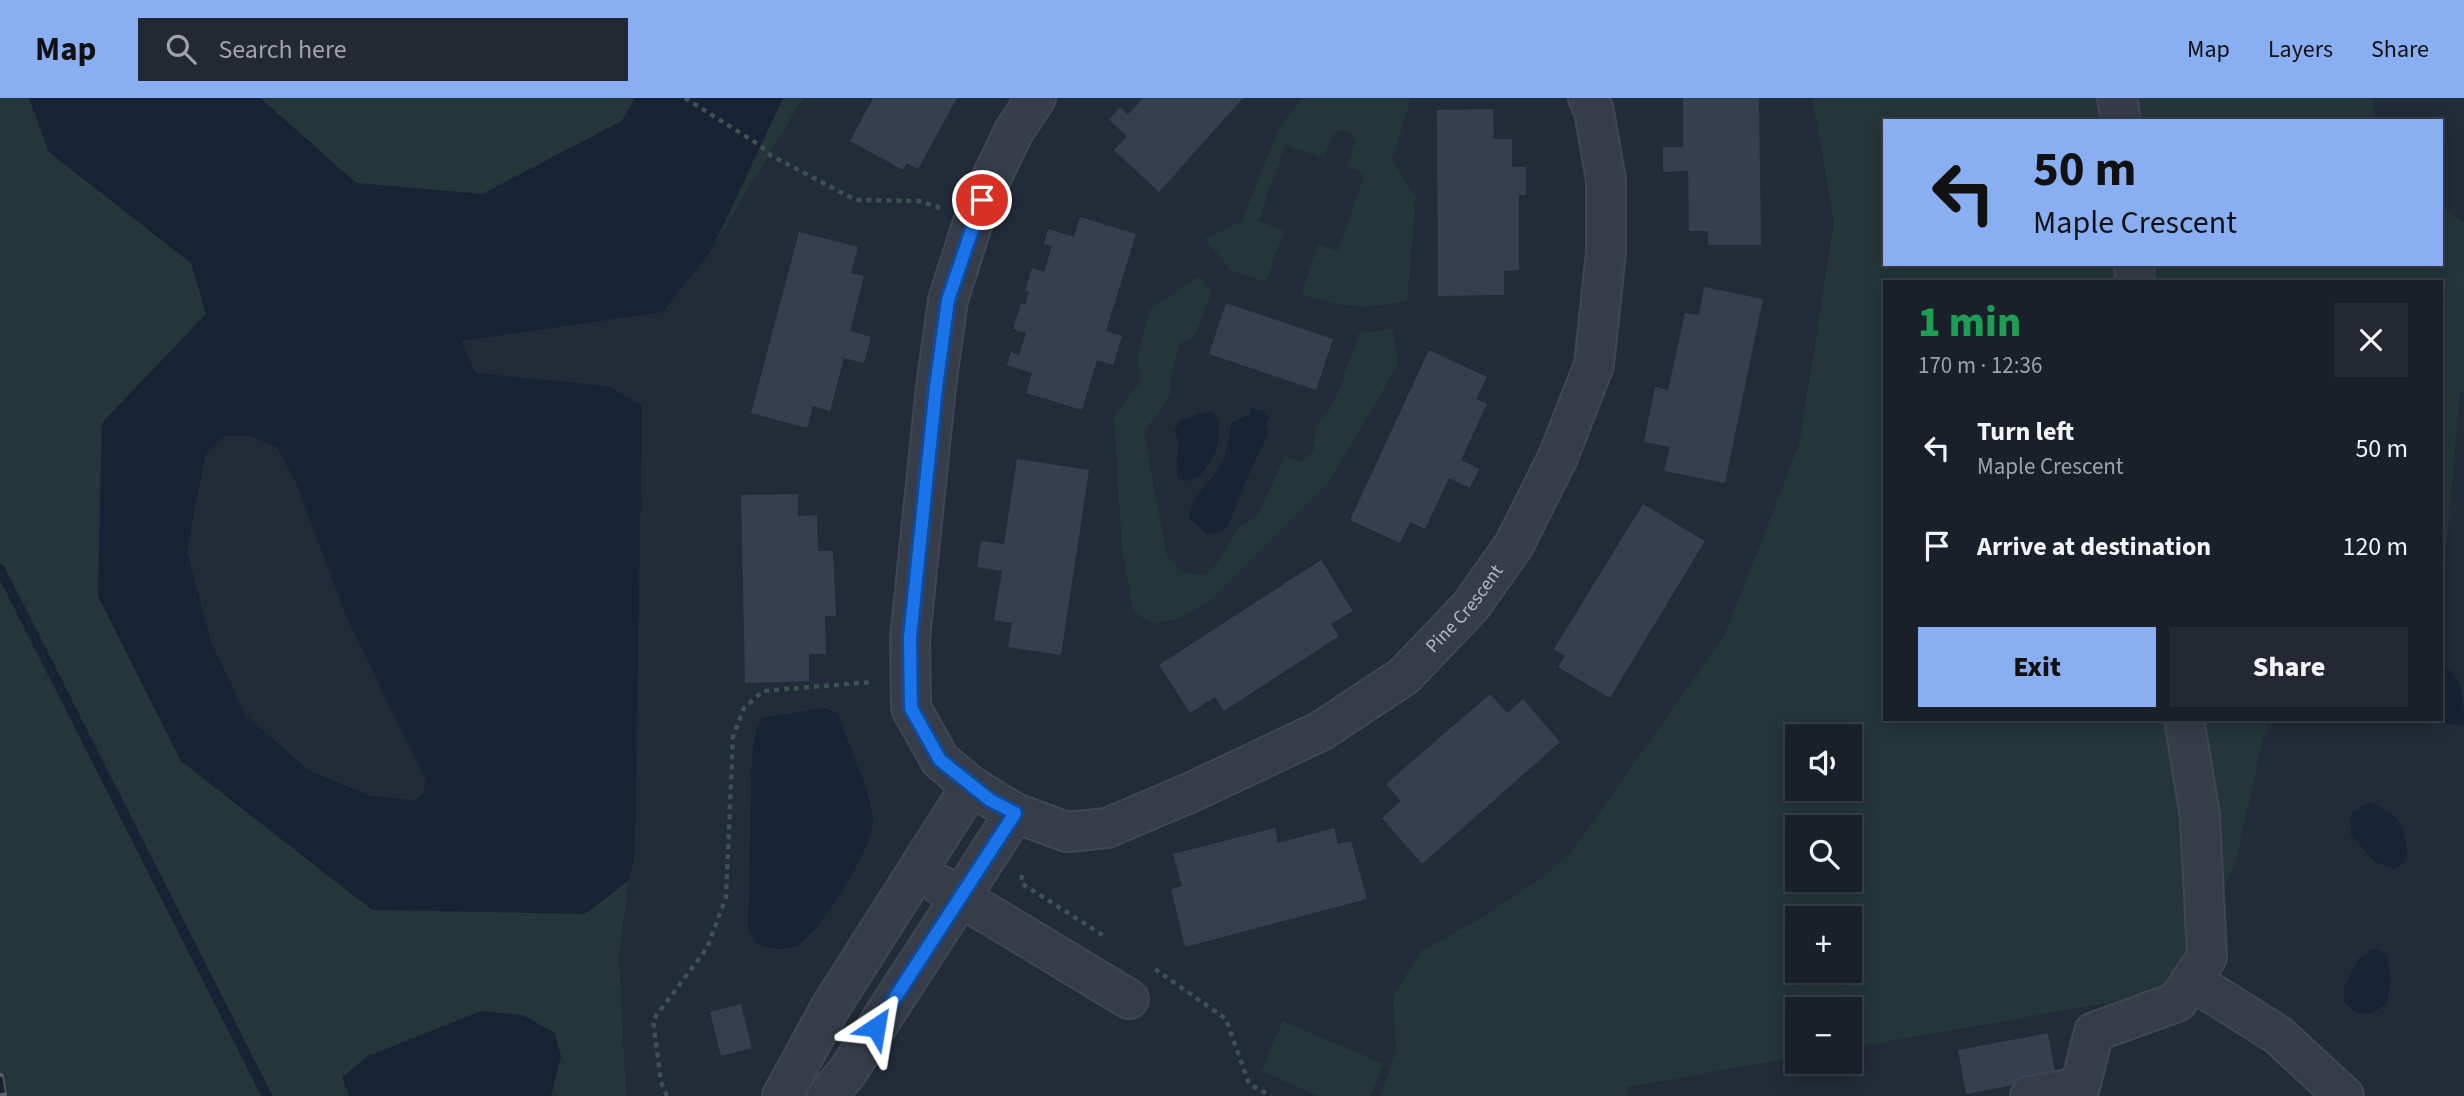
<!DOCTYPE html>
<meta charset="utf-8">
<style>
:root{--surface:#1a202a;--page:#232832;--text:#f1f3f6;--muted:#9fa3a8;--line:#383e47;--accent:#89aef2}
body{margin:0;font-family:"Source Sans 3",sans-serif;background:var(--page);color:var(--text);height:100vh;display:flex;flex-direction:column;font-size:26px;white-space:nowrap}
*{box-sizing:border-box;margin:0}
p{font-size:23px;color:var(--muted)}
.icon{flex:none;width:38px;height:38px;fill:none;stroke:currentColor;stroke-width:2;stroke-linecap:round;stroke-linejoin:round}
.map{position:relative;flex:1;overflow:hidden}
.side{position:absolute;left:1883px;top:182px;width:560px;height:441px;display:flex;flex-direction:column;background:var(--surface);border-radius:0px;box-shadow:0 4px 18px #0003,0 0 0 2px var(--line)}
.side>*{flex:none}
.banner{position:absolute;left:1883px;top:21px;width:560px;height:147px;border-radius:0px;box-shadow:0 4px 18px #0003,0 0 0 2px var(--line);background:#89aef2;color:#111;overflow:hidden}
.controls{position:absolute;left:1785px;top:626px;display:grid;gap:14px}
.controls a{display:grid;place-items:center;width:77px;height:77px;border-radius:0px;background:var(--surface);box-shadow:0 4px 18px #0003,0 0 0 2px var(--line);font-size:35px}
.pin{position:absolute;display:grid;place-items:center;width:60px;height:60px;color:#fff;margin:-30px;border:4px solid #fff;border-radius:50%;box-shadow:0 2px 7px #0007}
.me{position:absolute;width:77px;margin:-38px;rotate:33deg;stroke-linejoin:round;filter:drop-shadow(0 0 5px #0008)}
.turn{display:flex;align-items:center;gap:24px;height:147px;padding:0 35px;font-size:32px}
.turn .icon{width:91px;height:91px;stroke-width:2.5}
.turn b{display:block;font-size:49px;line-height:60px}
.round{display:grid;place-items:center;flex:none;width:74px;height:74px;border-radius:0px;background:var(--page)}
.head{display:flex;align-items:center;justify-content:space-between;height:119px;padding:0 35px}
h1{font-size:42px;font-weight:800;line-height:52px;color:#1e9e55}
.primary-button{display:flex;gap:14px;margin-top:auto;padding:14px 35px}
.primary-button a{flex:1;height:80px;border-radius:0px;background:var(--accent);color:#111;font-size:28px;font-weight:800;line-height:80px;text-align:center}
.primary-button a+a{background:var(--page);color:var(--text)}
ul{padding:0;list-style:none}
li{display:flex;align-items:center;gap:21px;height:98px;padding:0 35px}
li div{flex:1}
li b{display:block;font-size:26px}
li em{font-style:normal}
header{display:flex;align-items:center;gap:42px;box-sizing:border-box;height:98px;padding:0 35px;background:var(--accent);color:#111}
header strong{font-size:33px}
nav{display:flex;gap:38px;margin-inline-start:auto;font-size:24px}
.search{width:490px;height:63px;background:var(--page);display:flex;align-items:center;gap:18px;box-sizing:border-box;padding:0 24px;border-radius:0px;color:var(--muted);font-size:26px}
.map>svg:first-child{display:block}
</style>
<header>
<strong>Map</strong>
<div class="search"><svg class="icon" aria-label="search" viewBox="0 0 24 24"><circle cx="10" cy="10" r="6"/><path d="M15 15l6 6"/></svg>Search here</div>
<nav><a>Map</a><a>Layers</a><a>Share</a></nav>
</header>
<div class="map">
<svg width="2464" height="998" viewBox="0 0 2464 998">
<rect width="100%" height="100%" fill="#222b38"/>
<!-- green -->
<g fill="#24363a" fill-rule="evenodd">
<polygon points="0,0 29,0 49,54 191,165 206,216 102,325 98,498 181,663 585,816 629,782 619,856 626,998 0,998"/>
<polygon points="260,0 635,0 622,23 482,96 356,85"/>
<polygon points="783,0 803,0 712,151"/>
<path d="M1303,0H1411L1392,62L1416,99L1407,203C1364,212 1343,209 1302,196L1318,146L1338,153L1365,75L1347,69L1355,45L1351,35L1342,32L1332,37L1324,60L1285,47L1259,123L1284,133L1266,184L1230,172L1205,141L1242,123L1278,31Z"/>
<path d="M1812,0H2374V23H1885V166H2441V107L2464,126V293L2460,295L2444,477L2441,476V184H1885V621H2270L2266,628L2235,768L2164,895L1850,950V912H1797V959L1627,989L1628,998H1381L1396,953L1393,898L1421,853L1480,821L1545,778L1574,751L1725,536L1799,347L1834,124ZM1797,639H1850V691H1797ZM1797,730H1850V782H1797ZM1797,821H1850V873H1797Z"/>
<polygon points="1199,178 1212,194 1194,239 1179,246 1172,276 1170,298 1144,334 1167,458 1182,475 1205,477 1217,466 1238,430 1258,418 1285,357 1301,365 1314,353 1315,329 1328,314 1339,292 1359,235 1393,231 1398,267 1330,382 1212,501 1181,520 1152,526 1133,513 1122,452 1114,318 1141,283 1137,260 1150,212"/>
<polygon points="1283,923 1384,966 1370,998 1319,998 1261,973"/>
</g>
<!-- water -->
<g fill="#172235" fill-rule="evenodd">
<path d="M29,0H260L356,85L482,96L622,23L635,0H783L712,151L663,214L461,243L475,275L608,288L642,308L635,756L629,782L585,816L372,812L181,663L98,498L102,325L206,216L191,165L49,54ZM225,338H250L277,349L296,385L348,523L425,680L424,694L415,702L371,698L310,673L246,618L211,544L187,453L206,354Z"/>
<path d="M1250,310L1263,312L1270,320L1265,326L1268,335L1250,373L1228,428L1217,435L1207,436L1189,420C1194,391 1207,391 1220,368C1228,355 1227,339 1232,325L1250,316Z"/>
<path d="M1211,313C1229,328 1215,361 1201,376C1198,380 1191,382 1186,383L1178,381C1173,364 1184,346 1174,332L1181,322Z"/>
<path d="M2441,566C2464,576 2464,606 2464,628L2448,626L2439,621H2441Z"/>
<path d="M826,610L838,616C848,645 871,694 873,723C874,747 818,839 796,848C782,854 769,850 755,845L748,830L752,656L757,629L764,619Z"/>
<path d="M2370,704C2402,718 2407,729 2407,763L2395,771L2375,764L2351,737L2352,714Z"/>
<polygon points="2376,850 2388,859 2391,885 2386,906 2371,916 2355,914 2344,904 2344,889 2359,860"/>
<polygon points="481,913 522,917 554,934 561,958 551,998 349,998 342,979 368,958"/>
</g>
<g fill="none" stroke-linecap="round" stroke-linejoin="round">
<!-- stream -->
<polyline stroke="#172235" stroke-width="10" points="0,471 267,998"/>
</g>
<!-- building -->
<g fill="#353f4f">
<polygon points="873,0 957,0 918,71 907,65 903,72 850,43"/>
<polygon points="1143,0 1243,0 1159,94 1114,52 1127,38 1109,22 1120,9 1128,17"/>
<polygon points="1683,0 1759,0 1761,147 1708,147 1708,133 1689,133 1688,73 1663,74 1663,49 1683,49"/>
<polygon points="1493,11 1494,41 1512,41 1512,69 1526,69 1526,97 1519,97 1519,172 1504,173 1504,197 1438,198 1437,12"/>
<polygon points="1080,119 1136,136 1106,233 1122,238 1113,267 1097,262 1082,312 1026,295 1032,275 1007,267 1011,254 1019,257 1026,235 1013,231 1021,205 1025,207 1029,194 1025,193 1032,170 1044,174 1052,148 1044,146 1048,131 1074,139"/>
<polygon points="799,134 858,149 851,175 864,178 850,233 871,239 864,265 844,260 830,313 813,308 807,330 751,315"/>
<polygon points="1704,189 1763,201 1725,385 1664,373 1670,349 1644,344 1655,289 1668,292 1685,215 1699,217"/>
<polygon points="1226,205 1333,241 1316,292 1209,256"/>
<polygon points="1429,252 1487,279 1476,301 1487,306 1461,362 1479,371 1470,390 1449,380 1425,431 1410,424 1400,445 1350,422"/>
<polygon points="1017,361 1089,372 1061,557 1008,549 1012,525 994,522 1002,473 977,469 981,443 1004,446"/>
<polygon points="798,396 798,418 817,417 818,453 833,453 836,518 825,518 826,556 809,556 809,583 745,585 741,397"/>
<polygon points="1643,406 1705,443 1610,600 1558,569 1565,558 1554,551"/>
<polygon points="1321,462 1353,513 1331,526 1339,538 1224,613 1215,599 1190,615 1159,567"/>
<polygon points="1490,596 1507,615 1523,601 1560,644 1422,766 1382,720 1401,703 1386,686"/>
<polygon points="1275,730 1278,745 1334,730 1338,746 1351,743 1367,801 1185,849 1171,791 1182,788 1173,756"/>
<polygon points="741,906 752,950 721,958 710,914"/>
<polygon points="2048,935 2056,979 1966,996 1958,952"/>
</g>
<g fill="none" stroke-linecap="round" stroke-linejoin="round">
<defs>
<g id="minor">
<path id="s1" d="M1036,0L1014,33L990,83L974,121L948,202L936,289L910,540L911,610L940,662L971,688L1015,715L1067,734L1107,730L1194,693L1321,633L1404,578L1470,509L1514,447L1558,359L1594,267L1606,155V82L1594,13L1588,0"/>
<polyline points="2117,0 2121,23"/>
<polyline points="2134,166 2135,184"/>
<polyline points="940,787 1129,901"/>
<polyline points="2191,882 2278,937 2344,998"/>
<polyline points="782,998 830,910 971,688"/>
<polyline points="827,998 848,973 1015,715"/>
<polyline points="2030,998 2080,989 2094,934 2177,904 2207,859 2200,718 2184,621"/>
</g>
</defs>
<!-- minor casing -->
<use href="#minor" stroke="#3f4652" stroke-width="42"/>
<!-- path -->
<g stroke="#3d5052" stroke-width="4.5" stroke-dasharray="5 5" stroke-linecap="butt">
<polyline points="685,0 761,48 770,57 856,102 919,103 940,110"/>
<polyline points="1022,777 1021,785 1104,838"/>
<polyline points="1155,871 1226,921 1249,986 1271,998"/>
<polyline points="667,998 661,984 653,922 707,850 726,799 733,639 744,610 763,593 872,584"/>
</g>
<!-- minor -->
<use href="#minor" stroke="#363d49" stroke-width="38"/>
<defs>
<polyline id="rail" points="0,979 3,998"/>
</defs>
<!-- rail casing -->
<use href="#rail" stroke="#586170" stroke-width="8"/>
<!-- rail -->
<use href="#rail" stroke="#1b222e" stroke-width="5" stroke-dasharray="16" stroke-linecap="butt"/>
</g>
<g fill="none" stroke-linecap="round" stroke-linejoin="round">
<defs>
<polyline id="route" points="876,929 1015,715 990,702 940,662 911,610 910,540 936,289 948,202 982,102"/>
</defs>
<!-- route casing -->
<use href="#route" stroke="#114b97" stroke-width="18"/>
<!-- route -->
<use href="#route" stroke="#1a73e8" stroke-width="12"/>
</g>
<g text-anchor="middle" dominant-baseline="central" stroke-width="7" stroke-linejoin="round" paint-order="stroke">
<!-- street labels -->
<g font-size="19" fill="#b1b8c5" stroke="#1b222e">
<text stroke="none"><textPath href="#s1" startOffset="1304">Pine Crescent</textPath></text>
</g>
</g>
</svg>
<div class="controls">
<a><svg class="icon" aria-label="sound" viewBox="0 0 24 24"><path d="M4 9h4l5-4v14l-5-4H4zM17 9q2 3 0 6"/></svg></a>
<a><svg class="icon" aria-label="search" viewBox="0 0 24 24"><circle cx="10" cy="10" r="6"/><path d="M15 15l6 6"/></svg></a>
<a>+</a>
<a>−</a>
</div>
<div class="pin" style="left:982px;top:102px;background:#d93025"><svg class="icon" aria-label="arrive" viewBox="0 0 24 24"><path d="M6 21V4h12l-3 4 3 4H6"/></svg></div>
<svg class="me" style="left:876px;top:929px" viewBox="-20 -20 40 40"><path d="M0-17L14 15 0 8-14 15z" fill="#1a73e8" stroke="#fff" stroke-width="4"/></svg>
<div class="banner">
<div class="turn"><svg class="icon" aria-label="left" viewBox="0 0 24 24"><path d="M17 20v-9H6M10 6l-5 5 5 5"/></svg><div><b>50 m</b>Maple Crescent</div></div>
</div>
<section class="side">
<div class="head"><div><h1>1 min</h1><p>170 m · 12:36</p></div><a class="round"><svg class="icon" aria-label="close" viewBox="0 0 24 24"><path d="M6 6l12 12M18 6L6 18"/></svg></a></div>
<ul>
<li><svg class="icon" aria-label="left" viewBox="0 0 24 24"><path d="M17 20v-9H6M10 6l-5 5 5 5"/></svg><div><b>Turn left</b><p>Maple Crescent</p></div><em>50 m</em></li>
<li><svg class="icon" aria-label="arrive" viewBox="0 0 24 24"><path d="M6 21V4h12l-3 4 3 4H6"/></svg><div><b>Arrive at destination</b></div><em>120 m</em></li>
</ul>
<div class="primary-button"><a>Exit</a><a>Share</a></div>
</section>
</div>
